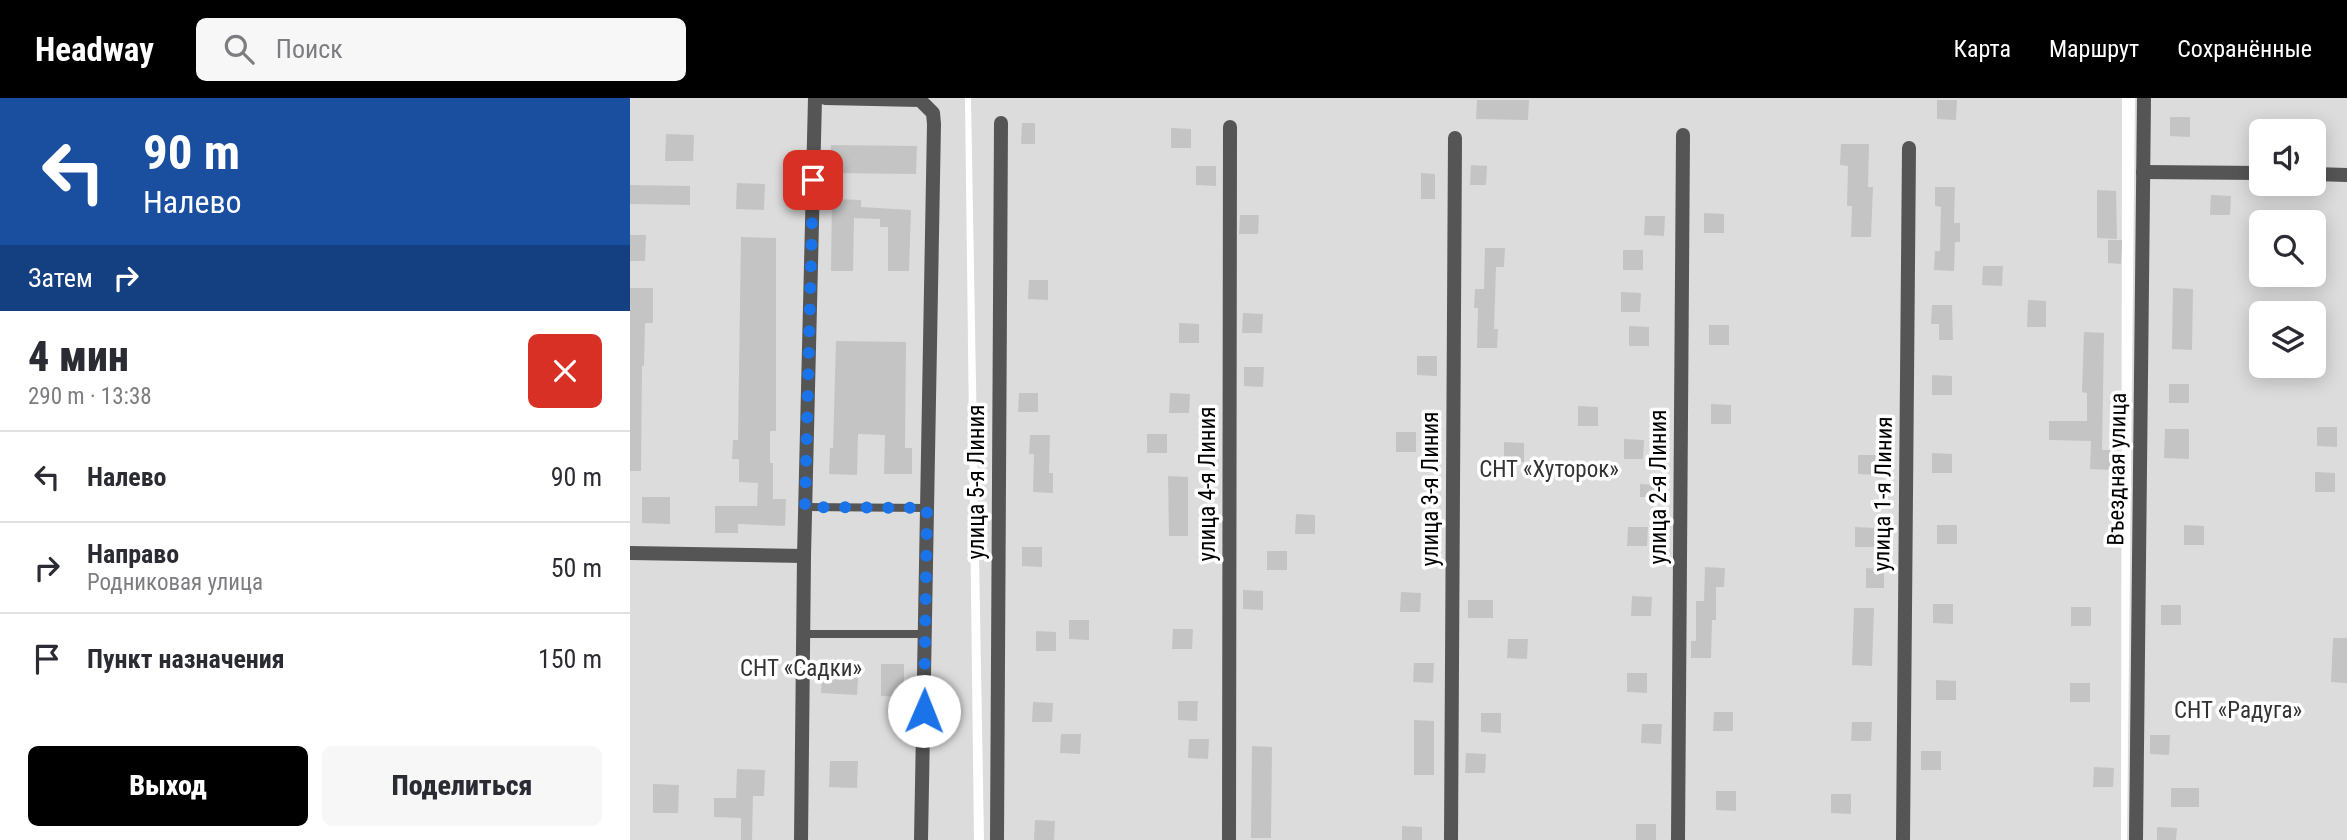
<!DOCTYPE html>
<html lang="ru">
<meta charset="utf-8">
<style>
:root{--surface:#fff;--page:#f7f7f7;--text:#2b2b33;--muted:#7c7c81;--line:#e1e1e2;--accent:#000}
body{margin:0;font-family:"Roboto Condensed",sans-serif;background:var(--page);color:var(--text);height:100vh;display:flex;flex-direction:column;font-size:26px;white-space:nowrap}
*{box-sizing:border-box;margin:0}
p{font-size:23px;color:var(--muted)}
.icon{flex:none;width:38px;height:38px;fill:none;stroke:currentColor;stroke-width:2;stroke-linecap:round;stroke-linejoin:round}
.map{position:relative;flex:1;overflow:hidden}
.details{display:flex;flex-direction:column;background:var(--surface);width:630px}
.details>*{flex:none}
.hud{background:#1a4fa0;color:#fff;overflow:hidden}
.buttons{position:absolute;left:1619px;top:21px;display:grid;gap:14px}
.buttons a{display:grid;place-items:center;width:77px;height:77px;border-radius:10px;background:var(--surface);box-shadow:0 4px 18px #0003;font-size:35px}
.pin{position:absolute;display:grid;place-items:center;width:60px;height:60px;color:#fff;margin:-30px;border-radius:14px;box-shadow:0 4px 10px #0006}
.me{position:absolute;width:77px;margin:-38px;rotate:1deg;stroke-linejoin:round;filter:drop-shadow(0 0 5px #0008)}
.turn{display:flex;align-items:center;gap:24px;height:147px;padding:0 28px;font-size:32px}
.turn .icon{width:91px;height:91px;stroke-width:2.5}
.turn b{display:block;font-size:49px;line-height:60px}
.then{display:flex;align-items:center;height:66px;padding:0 28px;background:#0003;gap:14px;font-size:26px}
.round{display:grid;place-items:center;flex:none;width:74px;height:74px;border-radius:10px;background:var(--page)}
.head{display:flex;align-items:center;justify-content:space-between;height:119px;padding:0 28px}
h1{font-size:42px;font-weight:800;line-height:52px}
.primary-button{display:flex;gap:14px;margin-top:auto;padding:14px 28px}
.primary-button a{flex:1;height:80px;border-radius:10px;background:var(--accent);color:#fff;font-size:28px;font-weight:800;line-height:80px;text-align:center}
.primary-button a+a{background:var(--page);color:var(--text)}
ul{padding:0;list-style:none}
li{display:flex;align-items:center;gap:21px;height:91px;padding:0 28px;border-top:2px solid var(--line)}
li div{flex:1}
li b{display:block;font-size:26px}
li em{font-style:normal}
header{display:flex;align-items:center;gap:42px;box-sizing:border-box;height:98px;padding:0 35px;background:var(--accent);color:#fff}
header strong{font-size:33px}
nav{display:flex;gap:38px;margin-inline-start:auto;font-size:24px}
.search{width:490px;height:63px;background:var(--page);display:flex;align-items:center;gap:18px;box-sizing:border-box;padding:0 24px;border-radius:10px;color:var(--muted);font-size:26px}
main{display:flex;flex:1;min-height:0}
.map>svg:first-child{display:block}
</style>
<header>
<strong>Headway</strong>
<div class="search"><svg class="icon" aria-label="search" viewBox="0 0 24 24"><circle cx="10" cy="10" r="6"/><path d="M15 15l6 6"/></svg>Поиск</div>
<nav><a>Карта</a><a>Маршрут</a><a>Сохранённые</a></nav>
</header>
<main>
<section class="details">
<div class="hud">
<div class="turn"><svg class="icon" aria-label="left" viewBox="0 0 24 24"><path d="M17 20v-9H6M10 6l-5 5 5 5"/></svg><div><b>90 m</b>Налево</div></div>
<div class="then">Затем<svg class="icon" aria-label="right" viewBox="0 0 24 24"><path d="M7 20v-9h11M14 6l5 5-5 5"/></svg></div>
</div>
<div class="head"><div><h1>4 мин</h1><p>290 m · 13:38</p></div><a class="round" style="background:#d93025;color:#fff"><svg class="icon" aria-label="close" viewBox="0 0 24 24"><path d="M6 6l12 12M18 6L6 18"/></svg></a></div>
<ul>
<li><svg class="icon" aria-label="left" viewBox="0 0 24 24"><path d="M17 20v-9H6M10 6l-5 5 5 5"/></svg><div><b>Налево</b></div><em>90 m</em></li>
<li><svg class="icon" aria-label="right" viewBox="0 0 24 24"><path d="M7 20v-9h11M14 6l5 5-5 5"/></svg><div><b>Направо</b><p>Родниковая улица</p></div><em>50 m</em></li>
<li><svg class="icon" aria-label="arrive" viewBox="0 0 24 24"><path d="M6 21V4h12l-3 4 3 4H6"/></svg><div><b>Пункт назначения</b></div><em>150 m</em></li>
</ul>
<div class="primary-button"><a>Выход</a><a>Поделиться</a></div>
</section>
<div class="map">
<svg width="1717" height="742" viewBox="0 0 1717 742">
<rect width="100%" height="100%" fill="#fff"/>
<!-- green -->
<g fill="#dcdcdc" fill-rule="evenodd">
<polygon points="0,0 335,0 344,742 0,742"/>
<polygon points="341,0 1492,0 1491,742 354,742"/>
<path d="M1505,0H1717V742H1497ZM1631,33H1684V86H1631ZM1631,124H1684V177H1631ZM1631,215H1684V268H1631Z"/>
</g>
<!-- building -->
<g fill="#c4c4c4">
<polygon points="847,2 899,2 898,22 846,21"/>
<polygon points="1307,2 1327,2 1326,22 1307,21"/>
<polygon points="1540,19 1560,19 1560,39 1540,38"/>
<polygon points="392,25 405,25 405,46 391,46"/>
<polygon points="541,30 561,31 561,50 541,50"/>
<polygon points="36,36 64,37 63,63 35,63"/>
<polygon points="1211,46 1239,46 1238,89 1243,89 1241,139 1221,139 1222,108 1217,108 1218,68 1210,67"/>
<polygon points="201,47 287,48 286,76 200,75"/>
<polygon points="841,67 857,68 856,87 840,87"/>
<polygon points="566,68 586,68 586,88 566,87"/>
<polygon points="791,75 805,76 805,101 791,101"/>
<polygon points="107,85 135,86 134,112 106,111"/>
<polygon points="0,87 60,88 60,107 0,106"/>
<polygon points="1305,89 1325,89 1324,125 1330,125 1330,144 1325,144 1324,173 1304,172 1305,153 1310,153 1311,109 1305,108"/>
<polygon points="1467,92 1486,93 1487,141 1467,140"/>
<polygon points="1581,97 1601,98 1600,117 1580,117"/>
<polygon points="202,101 231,102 231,109 281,112 279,173 258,173 258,129 250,129 250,121 224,120 223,173 201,173"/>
<polygon points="1074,115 1094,116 1094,135 1074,135"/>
<polygon points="610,117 629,117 628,136 609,136"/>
<polygon points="1015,118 1035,118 1034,138 1014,137"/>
<polygon points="0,137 16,137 15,163 0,163"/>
<polygon points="111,139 146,140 146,333 140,333 140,365 143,365 143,401 156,401 155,428 108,426 108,435 85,435 85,408 127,408 128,385 109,384 109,361 102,361 103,342 108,342"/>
<polygon points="1478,142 1492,142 1491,166 1478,165"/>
<polygon points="855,150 875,150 874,169 866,169 864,231 868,231 867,250 847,250 848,210 844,210 845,191 854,191"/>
<rect x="993" y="152" width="20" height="20"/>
<polygon points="1353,168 1373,168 1372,188 1352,187"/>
<polygon points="399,182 418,182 418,202 398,201"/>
<polygon points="0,190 23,190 23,225 15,225 14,268 12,268 11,373 0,373"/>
<polygon points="1543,190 1563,191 1562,252 1542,251"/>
<polygon points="991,194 1011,195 1010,214 991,214"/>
<polygon points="1398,202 1416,203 1416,229 1397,229"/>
<polygon points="1302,207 1322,207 1323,242 1309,242 1309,226 1301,226"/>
<polygon points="613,215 633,216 632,235 612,235"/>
<polygon points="549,225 569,226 569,245 549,245"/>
<rect x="1079" y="227" width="20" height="20"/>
<polygon points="999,228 1019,229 1019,248 999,248"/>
<polygon points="1454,234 1474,235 1472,352 1480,352 1480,372 1460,371 1461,343 1419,342 1419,323 1457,323 1457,295 1452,294"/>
<polygon points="206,243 276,244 275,350 282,350 282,376 254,376 255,337 228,336 227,377 199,376 200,350 203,350"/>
<polygon points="787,258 807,258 807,278 787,277"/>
<polygon points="614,269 634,269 633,289 614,288"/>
<polygon points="1302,277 1322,278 1322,297 1302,297"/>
<rect x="1539" y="286" width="20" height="19"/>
<polygon points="389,295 408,295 408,314 388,314"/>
<polygon points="540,295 560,296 559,315 539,315"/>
<polygon points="1081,306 1101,307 1101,326 1081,326"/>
<polygon points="948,308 968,309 968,328 948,328"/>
<polygon points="1687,329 1707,329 1707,349 1687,348"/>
<polygon points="1535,331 1559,331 1559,361 1534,360"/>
<rect x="766" y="334" width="20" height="20"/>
<rect x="517" y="336" width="20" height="19"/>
<polygon points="400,337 420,337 419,375 423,375 423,395 403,394 404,356 399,356"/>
<polygon points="994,341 1014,342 1013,361 994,361"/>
<polygon points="874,344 894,345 894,364 874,364"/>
<polygon points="1302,355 1322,356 1322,375 1302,375"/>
<polygon points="1228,357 1248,357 1247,377 1228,376"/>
<polygon points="1685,374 1705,375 1705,394 1685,394"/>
<polygon points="538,378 558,379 558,438 539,438"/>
<polygon points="1010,386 1029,387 1029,399 1010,399"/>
<polygon points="12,399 40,399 40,426 12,425"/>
<polygon points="666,416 685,417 685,436 665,436"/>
<rect x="1307" y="427" width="20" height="19"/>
<polygon points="1554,427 1574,428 1574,447 1554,447"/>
<polygon points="998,429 1018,429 1017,448 997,448"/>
<polygon points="1225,429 1245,430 1245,449 1225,449"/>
<polygon points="392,449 412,449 412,469 392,468"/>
<rect x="637" y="453" width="20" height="19"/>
<polygon points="1075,469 1095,470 1094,489 1086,489 1086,522 1082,522 1081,560 1061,560 1061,543 1066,543 1066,503 1074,503"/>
<polygon points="1236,470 1254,471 1254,490 1236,490"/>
<polygon points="613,492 633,493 633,512 613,511"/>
<polygon points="771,494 791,495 790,514 770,514"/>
<polygon points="1002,498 1022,499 1021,518 1001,518"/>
<rect x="838" y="502" width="25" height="18"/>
<polygon points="1303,506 1323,506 1323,526 1303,525"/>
<rect x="1531" y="507" width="20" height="20"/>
<rect x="1441" y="509" width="20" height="19"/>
<polygon points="1224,510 1244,510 1242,568 1222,567"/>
<polygon points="439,522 459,522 459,542 439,541"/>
<polygon points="543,531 563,531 562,551 542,551"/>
<polygon points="406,533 426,534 426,553 406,553"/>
<polygon points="1703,540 1717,540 1717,585 1701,584"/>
<polygon points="878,541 898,541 897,561 877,560"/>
<polygon points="193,564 229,566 227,597 191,595"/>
<polygon points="784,565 804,565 803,585 783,584"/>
<polygon points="251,566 274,566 274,599 251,598"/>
<polygon points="997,575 1017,575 1017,595 997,594"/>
<polygon points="1306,582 1326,583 1326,602 1306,602"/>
<rect x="1440" y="585" width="20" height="19"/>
<polygon points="548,603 568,603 567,623 548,622"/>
<polygon points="403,604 423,605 422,624 402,624"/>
<polygon points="1084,614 1103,614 1103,633 1083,633"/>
<polygon points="851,615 871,615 871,635 851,634"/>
<polygon points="784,622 804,623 804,677 784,677"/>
<polygon points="1222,624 1242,624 1241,643 1221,643"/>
<polygon points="1012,626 1032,626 1031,646 1011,645"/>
<polygon points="431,636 451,636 450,656 430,655"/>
<polygon points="1520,637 1540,637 1539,657 1520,656"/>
<polygon points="559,641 579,641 578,661 558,660"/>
<polygon points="622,648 642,649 641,740 621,740"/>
<rect x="1291" y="653" width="20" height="19"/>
<polygon points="836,655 856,656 855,675 835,675"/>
<polygon points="200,663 228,663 227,690 199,689"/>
<polygon points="1464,669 1484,670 1483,689 1463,689"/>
<polygon points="107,671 135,672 134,698 123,698 122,742 111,742 111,720 84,719 84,700 106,700"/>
<polygon points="23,686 49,687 48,715 23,715"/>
<rect x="1541" y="690" width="28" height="19"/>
<polygon points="1086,693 1106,693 1106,713 1086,712"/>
<polygon points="1201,696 1221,696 1221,716 1201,715"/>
<polygon points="405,722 425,723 424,742 404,742"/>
<rect x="1006" y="726" width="20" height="16"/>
<polygon points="772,728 792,729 792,742 772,742"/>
<polygon points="1527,729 1547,730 1546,742 1527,742"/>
</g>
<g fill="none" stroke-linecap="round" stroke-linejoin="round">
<!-- lane -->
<g stroke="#555" stroke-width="8">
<polyline points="175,409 297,410"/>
<polyline points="173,536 295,536"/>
</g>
<!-- street -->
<g stroke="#555" stroke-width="14">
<polyline points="195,0 290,2 303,15 304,26 291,742"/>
<polyline points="1513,74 1631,75"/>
<polyline points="1684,76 1717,77"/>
<polyline points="0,455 174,458"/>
<polyline points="171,742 174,458 185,0"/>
<polyline points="367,742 371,25"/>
<polyline points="599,742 600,29"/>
<polyline points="821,742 825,40"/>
<polyline points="1048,742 1053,37"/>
<polyline points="1273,742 1279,50"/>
<polyline points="1506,742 1514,0"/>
</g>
</g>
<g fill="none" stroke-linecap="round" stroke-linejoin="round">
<!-- route -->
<polyline stroke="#1a73e8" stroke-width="12" stroke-dasharray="0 21.6" points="183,82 175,409 297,410 294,613"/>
</g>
<g text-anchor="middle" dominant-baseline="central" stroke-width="7" stroke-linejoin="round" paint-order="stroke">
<!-- park labels -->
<g font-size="23" fill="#333" stroke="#fff">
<text x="919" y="371">СНТ «Хуторок»</text>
<text x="171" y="570">СНТ «Садки»</text>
<text x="1608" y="612">СНТ «Радуга»</text>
</g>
<!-- street labels -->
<g font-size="23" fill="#000" stroke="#fff">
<text transform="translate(1487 371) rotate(-89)">Въездная улица</text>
<text transform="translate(346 384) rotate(-90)">улица 5-я Линия</text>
<text transform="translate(577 386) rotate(-90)">улица 4-я Линия</text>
<text transform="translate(1028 389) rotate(-90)">улица 2-я Линия</text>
<text transform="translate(800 391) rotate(-90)">улица 3-я Линия</text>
<text transform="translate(1253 396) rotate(-89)">улица 1-я Линия</text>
</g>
</g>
</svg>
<div class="buttons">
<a><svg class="icon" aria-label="sound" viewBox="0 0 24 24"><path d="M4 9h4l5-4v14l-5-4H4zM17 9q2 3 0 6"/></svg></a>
<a><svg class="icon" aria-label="search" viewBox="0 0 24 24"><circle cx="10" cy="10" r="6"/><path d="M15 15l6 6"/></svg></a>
<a><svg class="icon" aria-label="layers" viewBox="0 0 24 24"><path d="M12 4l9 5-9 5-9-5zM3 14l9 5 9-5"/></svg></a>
</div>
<div class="pin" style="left:183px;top:82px;background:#d93025"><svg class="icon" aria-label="arrive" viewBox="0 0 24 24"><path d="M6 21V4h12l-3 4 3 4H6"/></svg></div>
<svg class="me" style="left:294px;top:613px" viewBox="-20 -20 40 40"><circle r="19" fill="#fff"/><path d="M0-13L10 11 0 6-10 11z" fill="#1a73e8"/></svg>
</div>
</main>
